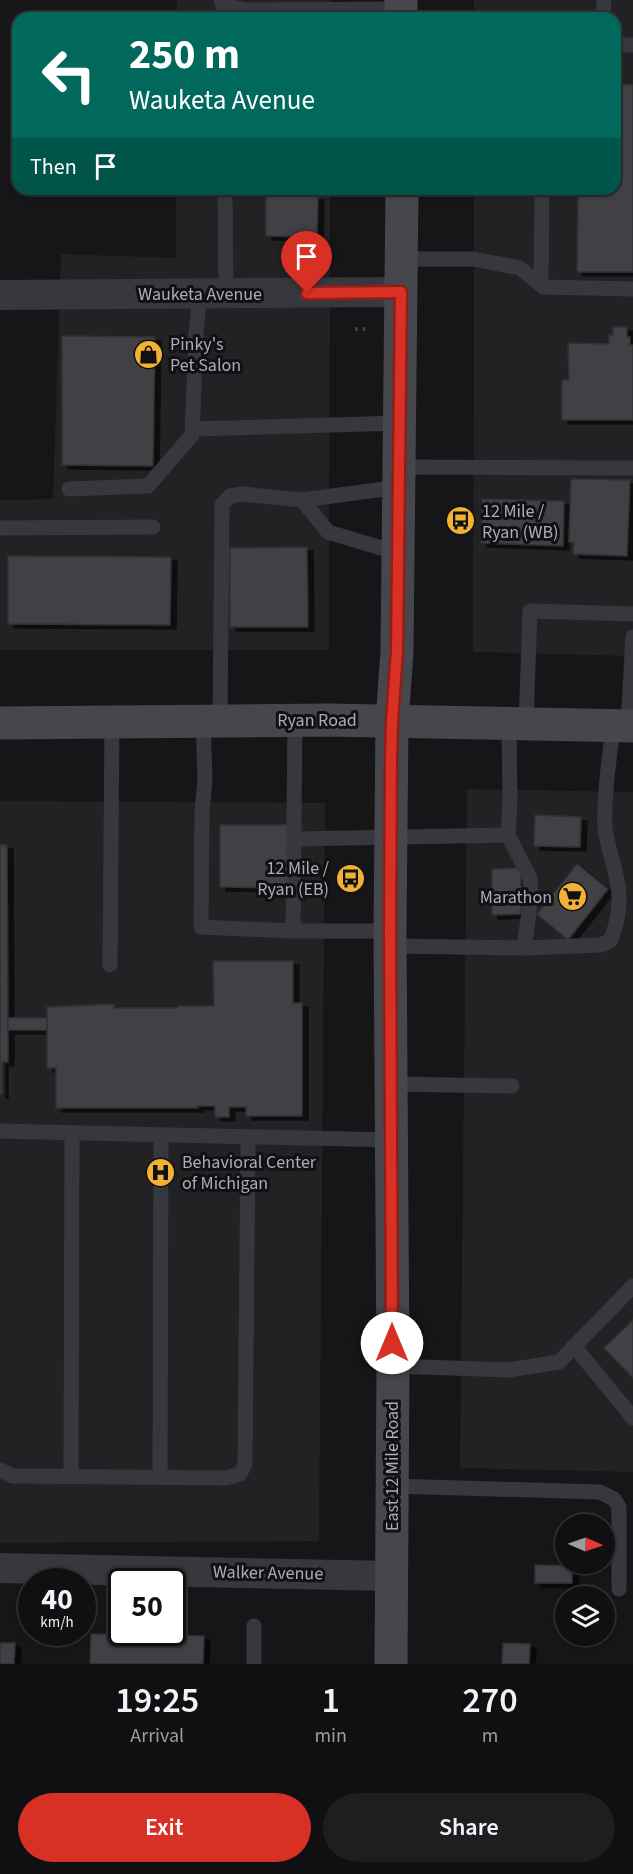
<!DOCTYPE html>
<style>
:root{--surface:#101012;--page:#1e1e20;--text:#f1f3f6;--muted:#9c9d9f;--line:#303032;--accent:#d93025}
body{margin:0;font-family:"Source Sans 3",sans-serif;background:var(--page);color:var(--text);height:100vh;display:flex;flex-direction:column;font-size:22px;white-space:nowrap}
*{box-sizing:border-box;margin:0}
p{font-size:20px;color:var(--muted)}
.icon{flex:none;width:33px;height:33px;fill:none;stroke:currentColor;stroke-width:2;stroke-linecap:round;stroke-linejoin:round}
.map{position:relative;height:1664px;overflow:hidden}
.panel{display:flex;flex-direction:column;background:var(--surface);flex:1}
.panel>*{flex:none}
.banner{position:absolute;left:12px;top:12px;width:609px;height:183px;border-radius:18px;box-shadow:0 2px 4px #0004,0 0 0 2px var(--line);background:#00695c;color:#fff;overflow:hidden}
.needle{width:39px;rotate:92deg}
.controls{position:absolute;left:555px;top:1514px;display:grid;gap:12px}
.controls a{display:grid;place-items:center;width:60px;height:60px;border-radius:50%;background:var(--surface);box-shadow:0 2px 4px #0004,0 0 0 2px var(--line);font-size:30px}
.speed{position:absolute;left:18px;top:1568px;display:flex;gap:12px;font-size:30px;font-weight:700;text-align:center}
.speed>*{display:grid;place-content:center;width:78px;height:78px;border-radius:50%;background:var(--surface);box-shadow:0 2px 4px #0004,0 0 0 2px var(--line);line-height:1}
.speed small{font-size:15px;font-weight:400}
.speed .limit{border:3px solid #111;border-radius:9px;background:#fff;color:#111}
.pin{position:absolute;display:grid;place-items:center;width:51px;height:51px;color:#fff;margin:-62px -26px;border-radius:50% 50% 50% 0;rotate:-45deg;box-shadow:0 0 6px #0007}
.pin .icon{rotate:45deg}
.me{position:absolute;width:66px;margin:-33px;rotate:0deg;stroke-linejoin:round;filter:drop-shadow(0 0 4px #0008)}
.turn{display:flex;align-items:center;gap:21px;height:126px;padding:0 18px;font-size:27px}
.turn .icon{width:78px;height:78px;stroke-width:2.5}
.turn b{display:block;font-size:42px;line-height:51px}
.then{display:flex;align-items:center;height:57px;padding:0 18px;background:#0003;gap:12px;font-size:22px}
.eta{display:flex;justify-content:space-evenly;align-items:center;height:102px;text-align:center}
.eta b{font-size:36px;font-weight:600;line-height:42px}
.action{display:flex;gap:12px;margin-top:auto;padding:12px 18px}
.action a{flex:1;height:69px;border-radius:36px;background:var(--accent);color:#fff;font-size:24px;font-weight:600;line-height:69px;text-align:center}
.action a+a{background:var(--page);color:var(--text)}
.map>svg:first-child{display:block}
</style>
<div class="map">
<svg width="633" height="1664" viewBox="0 0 633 1664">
<defs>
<filter id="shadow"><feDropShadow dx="6" dy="4" stdDeviation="0" flood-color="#0009"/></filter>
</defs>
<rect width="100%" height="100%" fill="#161618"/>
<!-- built -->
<g fill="#222225">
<rect x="177" y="0" width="153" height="18"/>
<polygon points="474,0 633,0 633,656 473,652 474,189 615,189 615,18 474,18"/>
<polygon points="176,189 330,189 329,650 0,650 0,500 53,499 61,254 176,258"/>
<polygon points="467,789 633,792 633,1472 460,1468"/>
<polygon points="0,801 325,803 319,1541 0,1543"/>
</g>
<!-- building -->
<g fill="#404145" stroke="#303034" stroke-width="1.5" filter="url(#shadow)">
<polygon points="615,84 633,85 633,272 577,272 578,189 615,189"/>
<polygon points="266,196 318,196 317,237 266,236"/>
<polygon points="613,327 627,327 627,337 630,337 630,345 633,345 633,420 562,420 562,380 569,380 568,343 609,344 609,335 613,336"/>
<polygon points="62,336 155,337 153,466 62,465"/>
<polygon points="571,479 630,480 627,556 573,554 574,542 569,542"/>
<polygon points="482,499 564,501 563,546 481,543"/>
<polygon points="307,547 308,627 230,627 230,548"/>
<polygon points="8,556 171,557 170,625 8,624"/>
<polygon points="535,815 581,817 580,847 534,846"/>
<polygon points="220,825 290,825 290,888 220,887"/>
<polygon points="0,845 7,845 8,1018 8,1062 2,1062 2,1094 0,1094"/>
<polygon points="577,864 608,889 568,940 537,914"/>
<polygon points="521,868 521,914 492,915 492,869"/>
<polygon points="213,961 293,961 293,1003 302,1003 302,1116 246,1116 246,1107 229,1107 229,1117 215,1117 215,1106 198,1106 198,1108 56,1108 56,1068 47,1068 47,1007 114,1004 114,1008 178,1008 178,1006 214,1006"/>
<rect x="8" y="1018" width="39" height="12"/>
<polygon points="633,1320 633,1378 604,1348"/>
<polygon points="535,1565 572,1566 572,1583 535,1583"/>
<polygon points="91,1634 204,1636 203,1664 90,1664"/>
<polygon points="0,1643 15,1643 14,1664 0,1664"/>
<polygon points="503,1643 530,1644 529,1664 502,1664"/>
</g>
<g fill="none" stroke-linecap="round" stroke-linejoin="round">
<!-- path -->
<g stroke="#3d3f44" stroke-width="4" stroke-dasharray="3 4.5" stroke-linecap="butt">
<polyline points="472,18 472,10"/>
<polyline points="355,329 370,329"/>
</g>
<!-- service -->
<g stroke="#37383d" stroke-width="15">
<polyline points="221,0 223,5 245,10 401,9"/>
<polyline points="603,18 604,0"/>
<polyline points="615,45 633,45"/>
<polyline points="225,189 226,294"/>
<polyline points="402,259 473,259 520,268 543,287 633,289"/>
<polyline points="541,285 542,189"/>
<polyline points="193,429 400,423"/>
<polyline points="400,467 633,468"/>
<polyline points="69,489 148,486 192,435 196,334 200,294"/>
<polyline points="302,500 328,532 398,553"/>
<polyline points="0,528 153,527"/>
<polyline points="203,721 205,779 202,811 201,927 293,931 295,720"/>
<polyline points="220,721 222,505 230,496 242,494 302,500 400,487"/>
<polyline points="509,723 510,799 508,835 530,878 531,897 524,948"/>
<polyline points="526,723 530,611 633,614"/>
<polyline points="628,725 633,637"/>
<polyline points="295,839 508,835"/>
<polyline points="293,931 390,931"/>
<path d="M391,946L524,948L601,945L611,940C616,926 620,910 619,895C618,871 607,850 605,827C603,797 610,756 613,725"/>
<polyline points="110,965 112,722"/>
<polyline points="391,1084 512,1086"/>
<polyline points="0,1131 392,1140"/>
<polyline points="574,1346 633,1418"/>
<polyline points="393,1366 509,1370 559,1362 633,1286"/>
<polyline points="0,1470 13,1476 226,1478 240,1474 245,1464 248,1138"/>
<polyline points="71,1477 72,1133"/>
<polyline points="160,1478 161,1135"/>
<polyline points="392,1486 600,1492 614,1499 619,1507 619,1589"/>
<polyline points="254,1626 254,1664"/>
</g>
<!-- minor -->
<g stroke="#37383d" stroke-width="30">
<polyline points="0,295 401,292"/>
<polyline points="0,1568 391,1576"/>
</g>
<!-- secondary -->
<g stroke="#45474d" stroke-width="33">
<polyline points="401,0 401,18"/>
<polyline points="0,723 328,720 633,726"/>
<polyline points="391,1664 393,1366 390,931 392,721 397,651 402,189"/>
</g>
</g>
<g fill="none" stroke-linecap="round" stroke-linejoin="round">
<defs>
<polyline id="route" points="307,293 401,292 397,651 392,721 391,758 390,932 392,1343"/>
</defs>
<!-- route casing -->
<use href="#route" stroke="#8d1f18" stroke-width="15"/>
<!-- route -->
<use href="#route" stroke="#d93025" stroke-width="10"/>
</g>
<!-- icons -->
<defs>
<symbol id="shop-disc" viewBox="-11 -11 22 22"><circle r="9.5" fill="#f2b134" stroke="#111113"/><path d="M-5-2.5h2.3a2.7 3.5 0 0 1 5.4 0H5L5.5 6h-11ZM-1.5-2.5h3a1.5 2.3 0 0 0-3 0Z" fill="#111"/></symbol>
<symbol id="bus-disc" viewBox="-11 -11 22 22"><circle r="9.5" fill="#f2b134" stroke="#111113"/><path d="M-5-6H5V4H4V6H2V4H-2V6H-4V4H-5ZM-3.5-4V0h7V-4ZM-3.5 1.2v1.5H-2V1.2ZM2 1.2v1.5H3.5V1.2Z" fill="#111"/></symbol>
<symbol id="supermarket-disc" viewBox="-11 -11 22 22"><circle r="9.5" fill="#f2b134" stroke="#111113"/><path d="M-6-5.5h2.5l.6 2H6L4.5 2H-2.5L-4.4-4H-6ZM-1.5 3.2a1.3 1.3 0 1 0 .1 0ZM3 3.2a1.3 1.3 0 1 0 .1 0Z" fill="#111"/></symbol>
<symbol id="hospital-disc" viewBox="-11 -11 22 22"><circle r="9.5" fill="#f2b134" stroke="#111113"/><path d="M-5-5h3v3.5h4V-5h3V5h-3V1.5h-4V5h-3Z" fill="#111"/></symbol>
</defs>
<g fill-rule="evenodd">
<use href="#shop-disc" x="132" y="338" width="33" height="33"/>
<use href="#bus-disc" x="444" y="504" width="33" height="33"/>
<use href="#bus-disc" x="334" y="862" width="33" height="33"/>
<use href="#supermarket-disc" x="556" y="880" width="33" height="33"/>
<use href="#hospital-disc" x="144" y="1156" width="33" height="33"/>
</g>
<g text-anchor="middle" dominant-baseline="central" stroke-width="6" stroke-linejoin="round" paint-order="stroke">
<!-- street labels -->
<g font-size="18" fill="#a8adb8" stroke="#111113">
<text x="200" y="294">Wauketa Avenue</text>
<text x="317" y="720">Ryan Road</text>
<text transform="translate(392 1466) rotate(-90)">East 12 Mile Road</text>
<text transform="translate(268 1573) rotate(1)">Walker Avenue</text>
</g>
<!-- poi labels -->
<g font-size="18" fill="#a8adb8" stroke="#111113" text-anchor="start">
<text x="170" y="344">Pinky's<tspan x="170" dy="21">Pet Salon</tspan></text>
<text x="482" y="511">12 Mile /<tspan x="482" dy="21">Ryan (WB)</tspan></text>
<text x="329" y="868" text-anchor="end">12 Mile /<tspan x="329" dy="21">Ryan (EB)</tspan></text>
<text x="552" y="897" text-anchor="end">Marathon</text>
<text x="182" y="1162">Behavioral Center<tspan x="182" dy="21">of Michigan</tspan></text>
</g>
</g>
</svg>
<div class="controls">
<a><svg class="needle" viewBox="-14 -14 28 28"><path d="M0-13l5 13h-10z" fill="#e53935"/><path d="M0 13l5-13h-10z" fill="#9c9d9f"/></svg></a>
<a><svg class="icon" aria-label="layers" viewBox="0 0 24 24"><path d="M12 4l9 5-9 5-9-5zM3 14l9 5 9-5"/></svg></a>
</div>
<div class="speed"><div>40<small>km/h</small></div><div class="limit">50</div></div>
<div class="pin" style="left:307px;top:293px;background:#d93025"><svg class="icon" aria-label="arrive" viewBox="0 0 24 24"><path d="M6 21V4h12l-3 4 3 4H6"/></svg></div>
<svg class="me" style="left:392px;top:1343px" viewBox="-20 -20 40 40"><circle r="19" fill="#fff"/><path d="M0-13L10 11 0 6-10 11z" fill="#d93025"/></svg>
<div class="banner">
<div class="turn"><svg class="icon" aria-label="left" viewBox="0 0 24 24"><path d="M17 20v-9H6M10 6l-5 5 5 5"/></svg><div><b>250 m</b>Wauketa Avenue</div></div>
<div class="then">Then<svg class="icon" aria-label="arrive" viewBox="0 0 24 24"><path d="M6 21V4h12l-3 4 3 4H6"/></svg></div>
</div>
</div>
<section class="panel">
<div class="eta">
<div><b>19:25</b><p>Arrival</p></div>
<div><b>1</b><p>min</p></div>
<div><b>270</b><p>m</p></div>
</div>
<div class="action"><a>Exit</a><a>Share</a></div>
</section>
